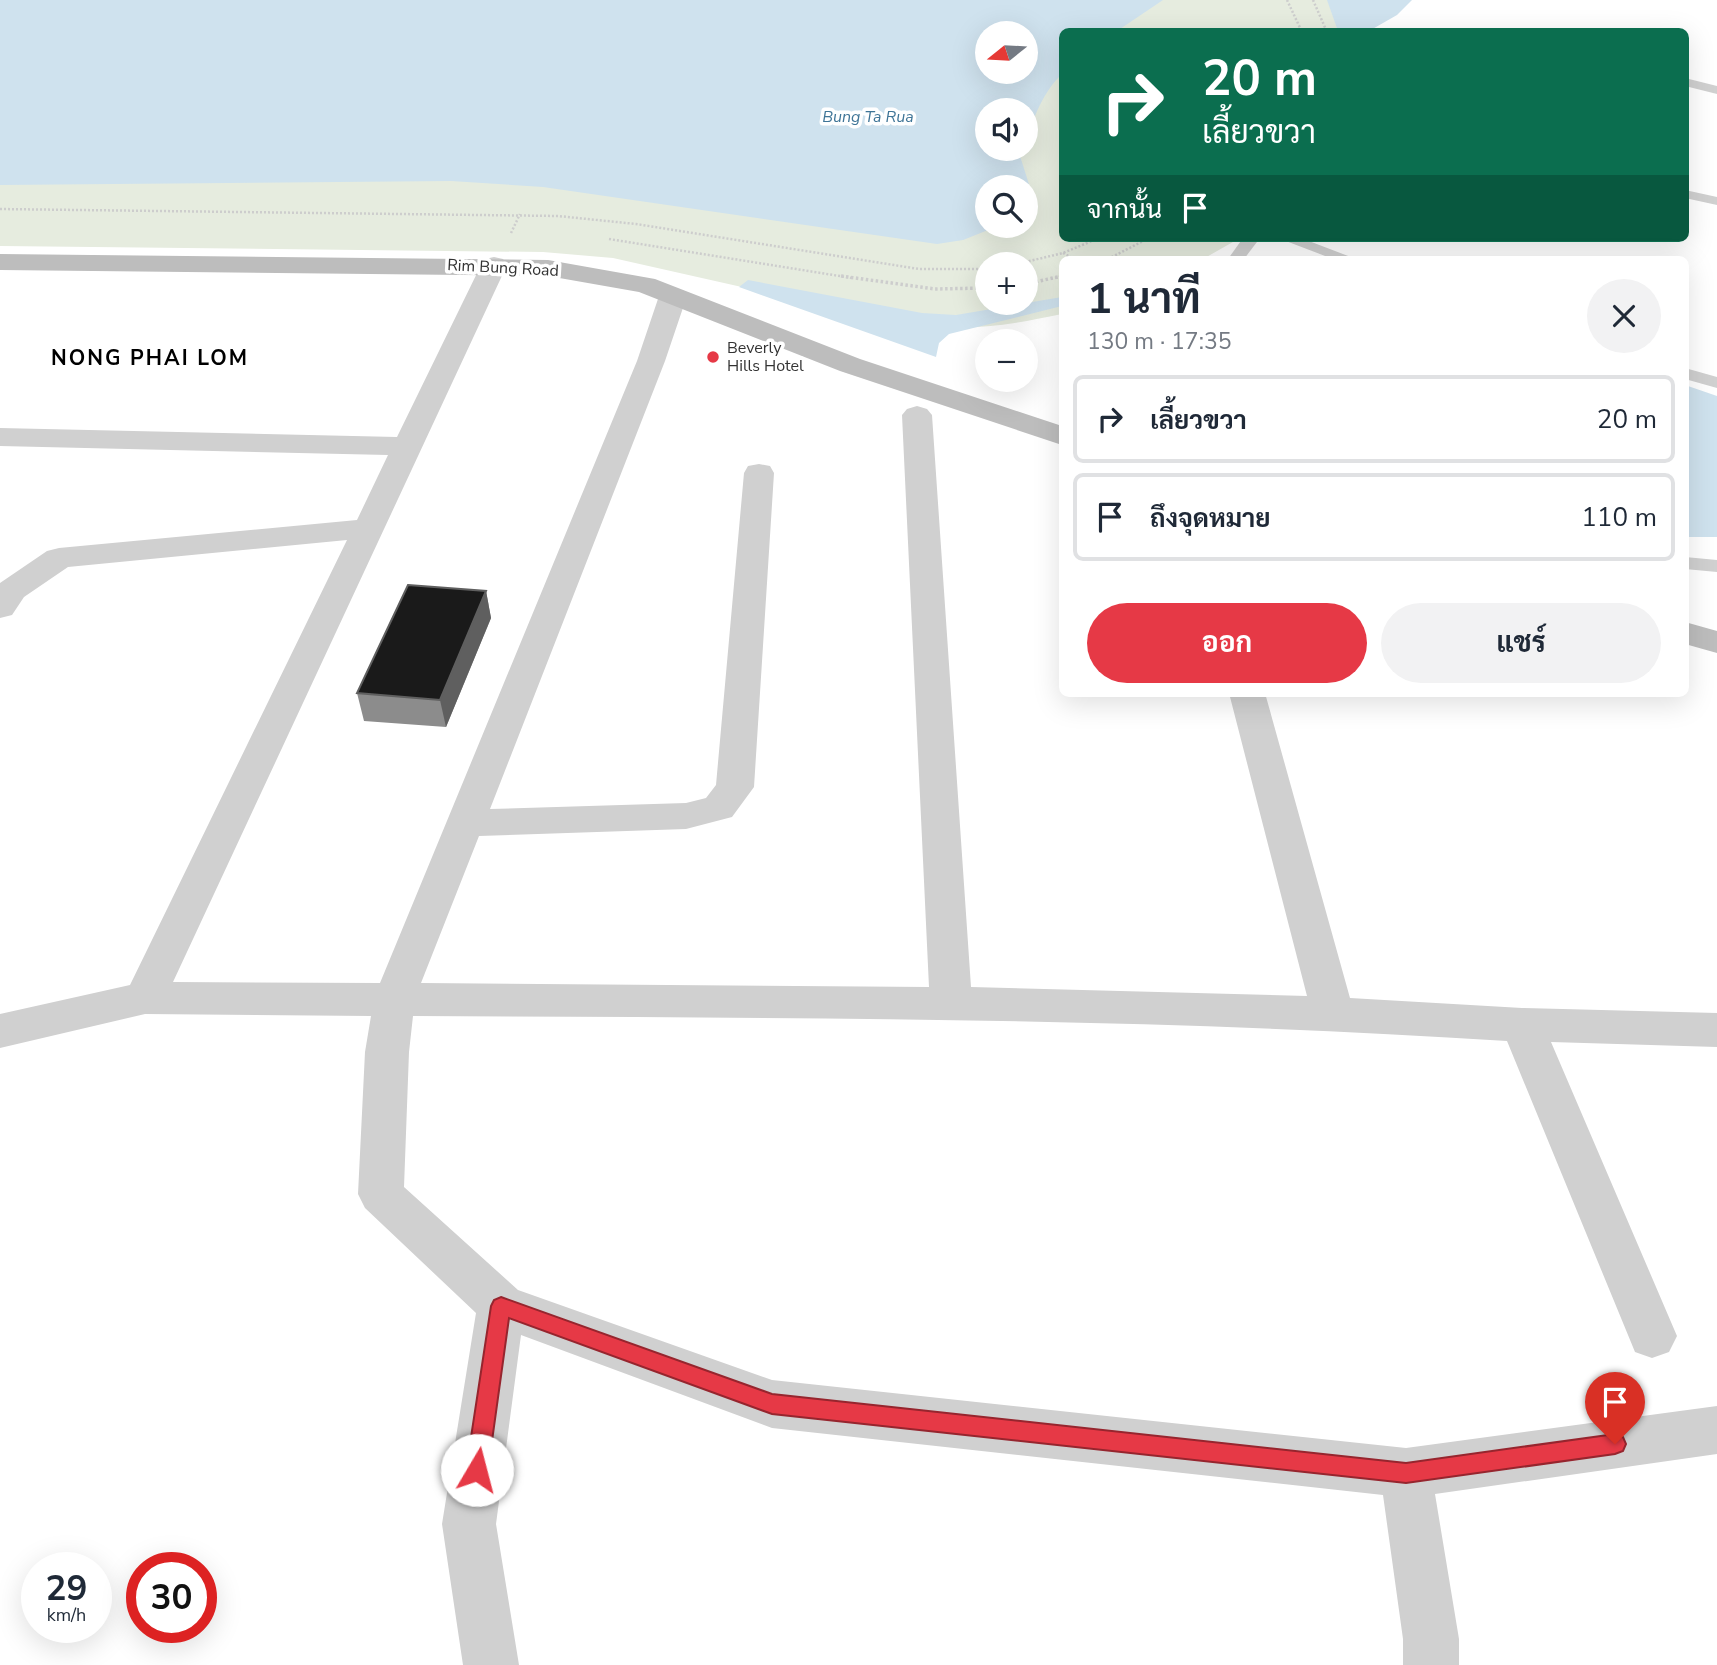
<!DOCTYPE html>
<html lang="th">
<meta charset="utf-8">
<style>
:root{--surface:#fff;--page:#f2f2f3;--text:#1f2937;--muted:#747a83;--line:#e0e1e3;--accent:#e63946}
body{margin:0;font-family:"Nunito Sans",Sarabun,sans-serif;background:var(--page);color:var(--text);height:100vh;display:flex;flex-direction:column;font-size:26px;white-space:nowrap}
*{box-sizing:border-box;margin:0}
p{font-size:23px;color:var(--muted)}
.icon{flex:none;width:38px;height:38px;fill:none;stroke:currentColor;stroke-width:2;stroke-linecap:round;stroke-linejoin:round}
.map{position:relative;flex:1;overflow:hidden}
.side{position:absolute;left:1059px;top:256px;width:630px;height:441px;display:flex;flex-direction:column;background:var(--surface);border-radius:10px;box-shadow:0 7px 28px #0002}
.side>*{flex:none}
.hud{position:absolute;left:1059px;top:28px;width:630px;height:214px;border-radius:10px;box-shadow:0 7px 28px #0002;background:#0b6e4f;color:#fff;overflow:hidden}
.needle{width:46px;rotate:252deg}
.buttons{position:absolute;left:975px;top:21px;display:grid;gap:14px}
.buttons a{display:grid;place-items:center;width:63px;height:63px;border-radius:50%;background:var(--surface);box-shadow:0 7px 28px #0002;font-size:35px}
.speed{position:absolute;left:21px;top:1552px;display:flex;gap:14px;font-size:35px;font-weight:700;text-align:center}
.speed>*{display:grid;place-content:center;width:91px;height:91px;border-radius:50%;background:var(--surface);box-shadow:0 7px 28px #0002;line-height:1}
.speed small{font-size:18px;font-weight:400}
.speed .limit{border:10px solid #d22;background:#fff;color:#111}
.pin{position:absolute;display:grid;place-items:center;width:60px;height:60px;color:#fff;margin:-72px -30px;border-radius:50% 50% 50% 0;rotate:-45deg;box-shadow:0 0 7px #0007}
.pin .icon{rotate:45deg}
.me{position:absolute;width:77px;margin:-38px;rotate:8deg;stroke-linejoin:round;filter:drop-shadow(0 0 5px #0008)}
.turn{display:flex;align-items:center;gap:24px;height:147px;padding:0 28px;font-size:32px}
.turn .icon{width:91px;height:91px;stroke-width:2.5}
.turn b{display:block;font-size:49px;line-height:60px}
.then{display:flex;align-items:center;height:66px;padding:0 28px;background:#0003;gap:14px;font-size:26px}
.round{display:grid;place-items:center;flex:none;width:74px;height:74px;border-radius:37px;background:var(--page)}
.summary{display:flex;align-items:center;justify-content:space-between;height:119px;padding:0 28px}
h1{font-size:42px;font-weight:700;line-height:52px}
.action{display:flex;gap:14px;margin-top:auto;padding:14px 28px}
.action a{flex:1;height:80px;border-radius:42px;background:var(--accent);color:#fff;font-size:28px;font-weight:700;line-height:80px;text-align:center}
.action a+a{background:var(--page);color:var(--text)}
ul{padding:0;list-style:none}
li{display:flex;align-items:center;gap:21px;height:88px;margin:0 14px 10px;padding:0 14px;border:4px solid var(--line);border-radius:10px}
li div{flex:1}
li b{display:block;font-size:26px}
li em{font-style:normal}
.map>svg:first-child{display:block}
</style>
<div class="map">
<svg width="1717" height="1665" viewBox="0 0 1717 1665">
<rect width="100%" height="100%" fill="#fff"/>
<!-- green -->
<path fill="#e6ecdf" fill-rule="evenodd" d="M0,0H1343L1354,31L1062,32V238H1240L1203,259H1062V314C1005,326 970,331 911,325L613,258L543,252L0,246ZM987,33H1026V72H987ZM987,110H1026V149H987ZM987,187H1026V226H987ZM987,264H1026V303H987Z"/>
<!-- water -->
<g fill="#cfe2ee" fill-rule="evenodd">
<path d="M0,0H1163L1117,31L1062,32V74C1043,92 1034,117 1026,141V110H987V149H1023L1020,156L1033,197L1026,203V187H987V226H998L963,240L937,244L543,187L451,181L0,185ZM1026,33V72H987V33Z"/>
<polygon points="1327,0 1412,0 1397,15 1369,31 1338,31"/>
<polygon points="748,280 922,313 956,315 1062,297 1062,306 949,334 939,343 936,357 739,287"/>
<polygon points="1685,385 1717,396 1717,537 1685,537"/>
</g>
<g fill="none" stroke-linecap="round" stroke-linejoin="round">
<!-- path-far1 -->
<g stroke="#cdcdcd" stroke-width="2.5" stroke-dasharray="2 2" stroke-linecap="butt">
<polyline points="1287,0 1302,32"/>
<polyline points="1313,0 1327,32"/>
<polyline points="0,209 558,216 636,224 919,269 987,269"/>
<polyline points="511,233 520,214"/>
<polyline points="609,239 852,278"/>
<polyline points="1063,253 1074,259"/>
<polyline points="1108,259 1149,238"/>
<polyline points="1017,264 1063,253 1099,238"/>
<polyline points="1055,278 1062,276"/>
</g>
<!-- path -->
<g stroke="#cdcdcd" stroke-width="3.5" stroke-dasharray="2.5 2.5" stroke-linecap="butt">
<polyline points="841,276 935,289 987,288"/>
<polyline points="1026,284 1062,276"/>
</g>
<!-- lane -->
<g fill="#d0d0d0" fill-rule="evenodd">
<polygon points="1685,78 1717,86 1717,94 1685,86"/>
<polygon points="1685,190 1717,197 1717,205 1685,198"/>
<polygon points="1243,238 1260,238 1244,259 1228,259"/>
<polygon points="1278,238 1301,238 1356,259 1333,259"/>
<polygon points="1685,368 1717,377 1717,388 1685,379"/>
<polygon points="1685,557 1717,560 1717,572 1685,569"/>
</g>
<!-- street -->
<path fill="#d0d0d0" fill-rule="evenodd" d="M494,257L503,259L507,265L173,982L380,983L637,361L659,296L663,290H683L687,296L665,361L490,809L686,803L706,798L716,785L744,473L748,466L759,464L770,466L774,473L754,787L732,817L686,829L479,836L421,983L929,987L902,415L907,409L917,406L927,409L932,415L971,987L1307,996L1229,693H1265L1350,998L1522,1008L1717,1013V1047L1551,1042L1677,1336L1669,1352L1652,1358L1635,1352L1507,1041C1143,1017 778,1018 413,1016L409,1052L404,1187L518,1290L772,1380L1406,1448L1717,1406V1454L1435,1494L1459,1639V1665H1403V1639L1383,1495L772,1428L521,1335L496,1524L519,1665H463L442,1524L476,1313L365,1208L358,1194L365,1052L371,1016L145,1014L0,1048V1014L130,985L347,540L68,567L24,597L12,615L0,618V583L47,551L59,548L357,520L388,455L0,446V428L397,437L481,265L485,259Z"/>
<!-- secondary -->
<g fill="#bdbdbd" fill-rule="evenodd">
<polygon points="0,254 548,260 655,279 860,359 1062,426 1062,445 840,371 639,292 548,276 0,270"/>
<polygon points="1685,622 1717,631 1717,653 1685,644"/>
</g>
</g>
<!-- wall -->
<polygon fill="#8c8c8c" points="486,591 491,618 446,727 364,721 357,693"/>
<!-- shaded-wall -->
<polygon fill="#5f5f5f" points="486,591 491,618 446,727 440,700"/>
<!-- building -->
<polygon fill="#1a1a1a" stroke="#5f5f5f" stroke-width="2" points="408,585 486,591 440,700 357,693"/>
<!-- route -->
<polygon fill="#e63946" stroke="#96252e" stroke-width="2" points="501,1297 772,1394 1406,1463 1615,1434 1623,1437 1626,1444 1623,1451 1615,1454 1406,1483 772,1414 509,1318 488,1470 484,1477 477,1480 469,1477 466,1470 491,1306 494,1300"/>
<!-- markers -->
<circle fill="#e63946" stroke="#fff" stroke-width="2.5" cx="713" cy="357" r="7"/>
<g text-anchor="middle" dominant-baseline="central" stroke-width="7" stroke-linejoin="round" paint-order="stroke">
<!-- far-water labels -->
<g font-size="16" font-style="italic" fill="#3f7597" stroke="#fff">
<text x="868" y="117">Bung Ta Rua</text>
</g>
<!-- far-street labels -->
<g font-size="16" fill="#333" stroke="#fff">
<text transform="translate(503 268) rotate(3)">Rim Bung Road</text>
</g>
<!-- far-poi labels -->
<g font-size="16" fill="#333" stroke="#fff" text-anchor="start">
<text x="727" y="348">Beverly<tspan x="727" dy="18">Hills Hotel</tspan></text>
</g>
<!-- far-district labels -->
<g font-size="21" font-weight="bold" letter-spacing="2" fill="#000" stroke="#fff">
<text x="150" y="358">NONG PHAI LOM</text>
</g>
</g>
</svg>
<div class="buttons">
<a><svg class="needle" viewBox="-14 -14 28 28"><path d="M0-13l5 13h-10z" fill="#e53935"/><path d="M0 13l5-13h-10z" fill="#747a83"/></svg></a>
<a><svg class="icon" aria-label="sound" viewBox="0 0 24 24"><path d="M4 9h4l5-4v14l-5-4H4zM17 9q2 3 0 6"/></svg></a>
<a><svg class="icon" aria-label="search" viewBox="0 0 24 24"><circle cx="10" cy="10" r="6"/><path d="M15 15l6 6"/></svg></a>
<a>+</a>
<a>−</a>
</div>
<div class="speed"><div>29<small>km/h</small></div><div class="limit">30</div></div>
<div class="pin" style="left:1615px;top:1444px;background:#d93025"><svg class="icon" aria-label="arrive" viewBox="0 0 24 24"><path d="M6 21V4h12l-3 4 3 4H6"/></svg></div>
<svg class="me" style="left:477px;top:1470px" viewBox="-20 -20 40 40"><circle r="19" fill="#fff"/><path d="M0-13L10 11 0 6-10 11z" fill="#e63946"/></svg>
<div class="hud">
<div class="turn"><svg class="icon" aria-label="right" viewBox="0 0 24 24"><path d="M7 20v-9h11M14 6l5 5-5 5"/></svg><div><b>20 m</b>เลี้ยวขวา</div></div>
<div class="then">จากนั้น<svg class="icon" aria-label="arrive" viewBox="0 0 24 24"><path d="M6 21V4h12l-3 4 3 4H6"/></svg></div>
</div>
<section class="side">
<div class="summary"><div><h1>1 นาที</h1><p>130 m · 17:35</p></div><a class="round"><svg class="icon" aria-label="close" viewBox="0 0 24 24"><path d="M6 6l12 12M18 6L6 18"/></svg></a></div>
<ul>
<li><svg class="icon" aria-label="right" viewBox="0 0 24 24"><path d="M7 20v-9h11M14 6l5 5-5 5"/></svg><div><b>เลี้ยวขวา</b></div><em>20 m</em></li>
<li><svg class="icon" aria-label="arrive" viewBox="0 0 24 24"><path d="M6 21V4h12l-3 4 3 4H6"/></svg><div><b>ถึงจุดหมาย</b></div><em>110 m</em></li>
</ul>
<div class="action"><a>ออก</a><a>แชร์</a></div>
</section>
</div>
